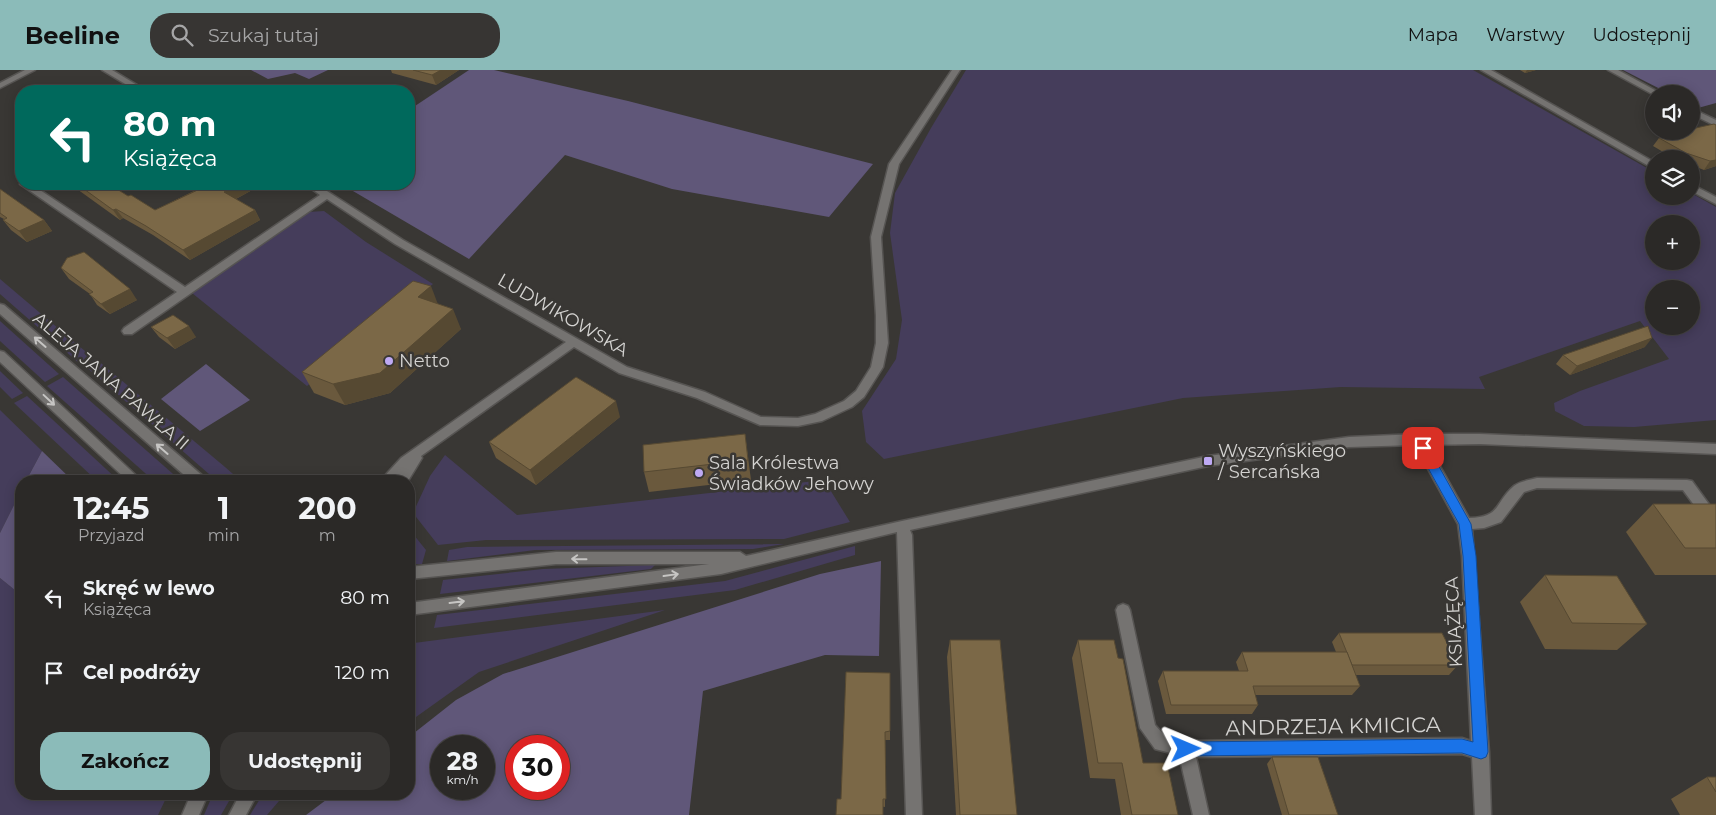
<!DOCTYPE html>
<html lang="pl">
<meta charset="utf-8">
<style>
:root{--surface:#2b2927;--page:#373533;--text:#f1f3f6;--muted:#a6a6a7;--line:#474544;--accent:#8bbbb9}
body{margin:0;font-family:Montserrat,sans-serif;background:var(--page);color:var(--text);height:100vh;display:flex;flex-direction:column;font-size:19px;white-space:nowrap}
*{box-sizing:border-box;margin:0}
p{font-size:16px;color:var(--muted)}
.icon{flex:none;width:28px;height:28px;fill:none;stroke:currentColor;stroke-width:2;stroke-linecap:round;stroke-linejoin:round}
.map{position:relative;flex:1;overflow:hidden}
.panel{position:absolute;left:15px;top:405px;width:400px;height:325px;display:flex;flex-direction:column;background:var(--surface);border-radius:20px;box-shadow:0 2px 12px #0003,0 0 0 1px var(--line)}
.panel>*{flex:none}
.top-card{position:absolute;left:15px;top:15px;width:400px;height:105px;border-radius:20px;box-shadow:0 2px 12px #0003,0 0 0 1px var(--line);background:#00695c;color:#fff;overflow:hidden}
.buttons{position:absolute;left:1645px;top:15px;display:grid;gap:10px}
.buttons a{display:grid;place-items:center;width:55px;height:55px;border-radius:50%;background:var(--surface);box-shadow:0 2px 12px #0003,0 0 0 1px var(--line);font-size:25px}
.speed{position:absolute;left:430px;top:665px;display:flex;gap:10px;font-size:25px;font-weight:700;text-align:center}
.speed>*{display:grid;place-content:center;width:65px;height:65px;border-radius:50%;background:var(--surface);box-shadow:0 2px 12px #0003,0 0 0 1px var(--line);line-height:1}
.speed small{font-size:12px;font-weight:400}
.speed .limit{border:8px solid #d22;background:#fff;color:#111}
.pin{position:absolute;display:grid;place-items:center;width:42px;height:42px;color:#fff;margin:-21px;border-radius:10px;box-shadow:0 2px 8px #0006}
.me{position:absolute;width:55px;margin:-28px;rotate:89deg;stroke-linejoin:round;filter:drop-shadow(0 0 4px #0008)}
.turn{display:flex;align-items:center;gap:18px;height:105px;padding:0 25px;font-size:22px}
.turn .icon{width:65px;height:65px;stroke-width:2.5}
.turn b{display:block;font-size:35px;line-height:42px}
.eta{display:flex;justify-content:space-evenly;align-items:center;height:85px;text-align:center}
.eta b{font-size:30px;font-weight:700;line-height:35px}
.cta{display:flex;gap:10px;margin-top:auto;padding:10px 25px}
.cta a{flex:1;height:58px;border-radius:20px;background:var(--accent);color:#111;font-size:20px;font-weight:700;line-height:58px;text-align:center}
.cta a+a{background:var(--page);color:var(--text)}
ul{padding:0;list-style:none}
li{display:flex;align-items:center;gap:15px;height:75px;padding:0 25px}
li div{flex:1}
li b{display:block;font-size:19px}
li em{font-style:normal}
header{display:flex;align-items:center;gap:30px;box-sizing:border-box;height:70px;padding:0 25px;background:var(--accent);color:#111}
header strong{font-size:24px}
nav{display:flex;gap:28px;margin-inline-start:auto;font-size:18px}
.search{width:350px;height:45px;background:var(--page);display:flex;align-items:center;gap:12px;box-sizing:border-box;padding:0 18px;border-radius:20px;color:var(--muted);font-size:19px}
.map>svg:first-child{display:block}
</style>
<header>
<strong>Beeline</strong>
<div class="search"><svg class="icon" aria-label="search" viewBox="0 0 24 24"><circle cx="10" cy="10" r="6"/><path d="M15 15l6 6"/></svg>Szukaj tutaj</div>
<nav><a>Mapa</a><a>Warstwy</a><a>Udostępnij</a></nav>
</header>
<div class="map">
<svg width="1716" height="745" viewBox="0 0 1716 745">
<rect width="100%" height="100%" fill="#393734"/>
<!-- green -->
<g fill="#453d5b" fill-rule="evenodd">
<path d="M966,0H1473L1654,102V126H1691V123L1716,137V350L1634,357L1584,356L1555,341L1554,333L1580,321L1669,289L1640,251L1479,307L1485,319L1341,317L1183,328L884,389L866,372L862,341L896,289L902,250L890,163L895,123L931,58ZM1654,154H1691V191H1654ZM1654,219H1691V256H1654Z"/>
<polygon points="324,141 366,172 433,214 307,316 192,223 308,142"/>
<polygon points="0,209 92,287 80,294 0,224"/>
<polygon points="0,251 59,304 45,312 0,271"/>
<polygon points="96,289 225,397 241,411 217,411 84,295"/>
<polygon points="0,301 23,323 12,329 0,317"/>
<polygon points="63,307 181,411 154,411 47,316"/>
<polygon points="27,326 119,411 97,411 14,333"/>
<polygon points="0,340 42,381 26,411 21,411 21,421 0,463"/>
<polygon points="445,385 517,445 824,410 850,452 784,469 486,470 438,475 413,443 430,406"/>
<polygon points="409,459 426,480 422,494 409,494"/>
<polygon points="784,474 753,479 535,480 447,491 449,480 467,477"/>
<polygon points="855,476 855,485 735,520 434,558 437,545 725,511"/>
<polygon points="655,495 651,499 440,524 443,510 543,499"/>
<polygon points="0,508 21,525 21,724 168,724 158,745 0,745"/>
<polygon points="665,540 479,602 409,652 409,577 414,573"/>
<polygon points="213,724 233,724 221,745 204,745"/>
<polygon points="263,724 285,724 267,745 250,745"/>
</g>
<!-- forest -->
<g fill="#605779" fill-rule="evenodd">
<polygon points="251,0 328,0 309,9 295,3 268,9"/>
<polygon points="469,0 494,0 628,31 873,94 829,147 672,119 565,85 469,189 341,114 409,114 409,40"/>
<polygon points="1623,0 1716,0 1716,33 1698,38 1691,34 1691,24 1670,24"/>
<polygon points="206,294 250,330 200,361 161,329"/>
<polygon points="42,381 73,411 26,411"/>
<polygon points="21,421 21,525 0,508 0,463"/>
<path d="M881,491L879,586L825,585L703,621L689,745H306L334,724H409V667L456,630L503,604L820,504ZM441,676H484V719H441ZM516,676H559V719H516Z"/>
</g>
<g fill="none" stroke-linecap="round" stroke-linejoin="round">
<defs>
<g id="minor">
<polygon points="25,0 35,0 0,18 0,13"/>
<polygon points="102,0 112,0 147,21 137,21"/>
<polygon points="952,0 960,0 899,94 881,167 888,273 883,297 864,327 852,337 822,351 798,356 760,355 697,328 619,303 574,277 421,386 422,388 408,411 395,411 395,409 394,411 380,411 401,388 566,272 395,174 327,129 132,264 124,264 122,261 124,258 177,222 20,114 31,114 185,217 320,125 305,114 316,114 403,170 627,297 705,322 761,347 798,348 815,344 844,331 856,321 871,297 876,273 876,246 871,167 889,94"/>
<polygon points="1481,0 1491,0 1654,92 1654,99"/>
<polygon points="1608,0 1618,0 1662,24 1654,25"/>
<polygon points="1691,38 1716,50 1716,56 1691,44"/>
<polygon points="1691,114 1716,127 1716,134 1691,121"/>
<polygon points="0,234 4,235 204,407 205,411 191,411 0,244"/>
<polygon points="0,281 4,282 142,411 128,411 0,292"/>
<path d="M1418,364H1480L1716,374V384L1480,374L1428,375L1469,448C1502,447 1494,433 1514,416C1520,411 1530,410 1537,408L1687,410L1692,411L1716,444V459L1711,458L1683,420L1537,418L1524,422L1501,452L1484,458L1472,459L1489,682L1491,745H1475L1472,687L1462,684L1196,687L1209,745H1193L1179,685L1155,679L1140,658L1116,540L1118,536L1123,534L1128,536L1130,540L1155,655L1166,667L1186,671L1462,668L1471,671L1462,486L1458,454L1415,375L1349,377L1208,396L910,460L912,465L922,745H906L897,462L721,504L409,545V533L709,494H556L409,509V497L556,482H740L746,486L902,451L1208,386L1349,367Z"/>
<polygon points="191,724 208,724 199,745 182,745"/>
<polygon points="240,724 257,724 246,745 229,745"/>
</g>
</defs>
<!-- minor casing -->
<use href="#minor" stroke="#565452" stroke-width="3"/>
<!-- minor -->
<use href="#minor" fill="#757371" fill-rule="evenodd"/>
</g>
<!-- wall -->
<g fill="#6a593d">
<polygon points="391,0 459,0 436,15 392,3"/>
<polygon points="1520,0 1536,0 1525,3"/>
<polygon points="1684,61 1716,96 1704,100 1691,95 1691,89 1675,89 1653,76 1659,68"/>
<polygon points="70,114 109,114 128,126 155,140 198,119 190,114 251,114 254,119 236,129 255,140 260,150 190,190 153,165 123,148 120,150"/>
<polygon points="0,119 44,150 52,161 27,172 11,160 3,150 4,149 0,147"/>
<polygon points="61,198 137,230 110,244 97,235 90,224 69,209"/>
<polygon points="438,234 461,259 390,323 345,335 314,323 302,302"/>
<polygon points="151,257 196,267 175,279 159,267"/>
<polygon points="1645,277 1570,305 1556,294 1563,285"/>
<polygon points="620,347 536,415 496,388 489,372"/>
<polygon points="745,364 751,410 649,422 644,402"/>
<polygon points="1653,434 1716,434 1716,505 1655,505 1626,462"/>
<polygon points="1545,505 1647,554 1617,580 1545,579 1520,532"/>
<polygon points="1339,563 1458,595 1449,605 1355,605 1360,616 1352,625 1255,625 1258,635 1252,644 1166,644 1158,611 1163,601 1239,601 1236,592 1242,582 1336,582 1332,572"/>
<polygon points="950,570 1017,745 956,745 947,587"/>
<polygon points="1078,570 1118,588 1143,693 1178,745 1121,745 1115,709 1090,708 1072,588"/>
<polygon points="846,602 890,661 890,670 885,670 885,737 841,729"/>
<polygon points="1272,687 1338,745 1282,745 1267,694"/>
<polygon points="1707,707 1716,707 1716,745 1680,745 1671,729"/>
</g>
<!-- shaded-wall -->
<g fill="#564932">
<polygon points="441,0 459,0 436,15 432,5"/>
<polygon points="1527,0 1536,0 1525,3"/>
<polygon points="1716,90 1716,96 1704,100 1710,91"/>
<polygon points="241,114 251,114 254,119 230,132 224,122"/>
<polygon points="116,139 123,148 120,150 113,140"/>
<polygon points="255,140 260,150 190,190 183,180"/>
<polygon points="44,150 52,161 27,172 19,161"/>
<polygon points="431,216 439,237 418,227"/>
<polygon points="130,219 137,230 110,244 101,234"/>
<polygon points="453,239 461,259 390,323 345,335 333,314"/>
<polygon points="189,256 196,267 175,279 167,268"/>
<polygon points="1652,268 1645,277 1570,305 1577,296"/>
<polygon points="616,331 620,347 536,415 530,400"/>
</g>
<!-- building -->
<g fill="#7b6847" stroke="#564932">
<polygon points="413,0 441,0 432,5"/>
<polygon points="1714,54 1716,55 1716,90 1710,91 1686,83 1659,68 1684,61 1691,61 1691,59"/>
<polygon points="77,114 109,114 128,126 131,125 155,140 204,117 199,114 241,114 224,122 255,140 183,180 146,156 116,139 113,140"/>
<polygon points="0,119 44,150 19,161 3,150 7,148 0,143"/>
<polygon points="84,182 130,219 101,234 89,224 93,222 61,198 67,188"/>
<polygon points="413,211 431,216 418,227 453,239 380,303 333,314 302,302"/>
<polygon points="173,245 189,256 167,268 151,257"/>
<polygon points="1648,256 1652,268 1577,296 1563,285"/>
<polygon points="576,307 616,331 530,400 489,372"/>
<polygon points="745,364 748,390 644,402 643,375"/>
<polygon points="1653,434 1716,434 1716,478 1685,478"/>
<polygon points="1545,505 1617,506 1647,554 1572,553"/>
<polygon points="1339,563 1442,563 1458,595 1352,595"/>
<polygon points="950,570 1000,570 1017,745 960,745"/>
<polygon points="1078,570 1114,570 1118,588 1123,589 1143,693 1167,693 1178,745 1132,745 1122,693 1098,693"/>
<polygon points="1242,582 1347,582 1360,616 1253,616 1258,635 1171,635 1163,601 1248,601"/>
<polygon points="846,602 890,603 890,661 885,662 886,729 883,729 883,745 836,745 837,729 841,729"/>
<polygon points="1272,687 1318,687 1338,745 1289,745"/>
<polygon points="1707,707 1716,707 1716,722"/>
</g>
<!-- one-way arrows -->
<defs><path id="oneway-shaft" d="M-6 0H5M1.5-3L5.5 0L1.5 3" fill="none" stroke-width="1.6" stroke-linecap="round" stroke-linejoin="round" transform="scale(1.25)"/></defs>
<g stroke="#c6c5c3">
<use href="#oneway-shaft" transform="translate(40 272) rotate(-139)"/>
<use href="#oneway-shaft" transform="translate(49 330) rotate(43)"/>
<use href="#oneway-shaft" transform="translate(162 379) rotate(-139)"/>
<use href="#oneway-shaft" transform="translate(579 489) rotate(-179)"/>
<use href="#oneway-shaft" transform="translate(671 505) rotate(-8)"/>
<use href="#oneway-shaft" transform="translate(457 532) rotate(-7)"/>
</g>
<!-- route -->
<polygon fill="#1a73e8" stroke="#114b97" points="1423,374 1427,375 1471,454 1476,486 1488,682 1486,687 1481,689 1462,683 1186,686 1180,684 1178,679 1180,674 1186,672 1462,669 1473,672 1463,486 1459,454 1417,378"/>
<!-- markers -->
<g fill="#bea9f4" stroke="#393734" stroke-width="2">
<circle cx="389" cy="291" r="5"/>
<rect x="1203" y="386" width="10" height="10" rx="2.5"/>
<circle cx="699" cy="403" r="5"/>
</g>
<g text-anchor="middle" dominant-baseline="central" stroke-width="5" stroke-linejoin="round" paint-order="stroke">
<!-- street labels -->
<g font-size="18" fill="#d4d3d1" stroke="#393734">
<text transform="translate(563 245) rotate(30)">LUDWIKOWSKA</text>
<text transform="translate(111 311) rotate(41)">ALEJA JANA PAWŁA II</text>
<text transform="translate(1454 552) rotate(-93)">KSIĄŻĘCA</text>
</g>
<!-- poi labels -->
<g font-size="18" fill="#d4d3d1" stroke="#393734" text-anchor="start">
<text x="399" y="291">Netto</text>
<text x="1218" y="381">Wyszyńskiego<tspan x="1218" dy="21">/ Sercańska</tspan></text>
<text x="709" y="393">Sala Królestwa<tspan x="709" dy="21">Świadków Jehowy</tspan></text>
</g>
<!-- near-street labels -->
<g font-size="21" fill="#d4d3d1" stroke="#393734">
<text transform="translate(1333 656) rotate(-1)">ANDRZEJA KMICICA</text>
</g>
</g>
</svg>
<div class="buttons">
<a><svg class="icon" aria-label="sound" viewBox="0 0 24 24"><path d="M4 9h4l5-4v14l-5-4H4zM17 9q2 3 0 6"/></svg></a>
<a><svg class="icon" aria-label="layers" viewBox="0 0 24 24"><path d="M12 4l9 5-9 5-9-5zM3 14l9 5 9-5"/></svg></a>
<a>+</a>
<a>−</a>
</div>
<div class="speed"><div>28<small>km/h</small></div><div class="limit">30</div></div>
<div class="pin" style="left:1423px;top:378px;background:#d93025"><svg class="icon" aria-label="arrive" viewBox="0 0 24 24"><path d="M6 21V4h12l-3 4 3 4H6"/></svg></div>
<svg class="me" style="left:1186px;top:679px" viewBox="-20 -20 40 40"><path d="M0-17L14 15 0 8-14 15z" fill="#1a73e8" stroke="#fff" stroke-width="4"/></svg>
<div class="top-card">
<div class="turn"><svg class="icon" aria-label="left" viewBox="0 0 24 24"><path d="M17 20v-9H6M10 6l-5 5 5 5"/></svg><div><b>80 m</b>Książęca</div></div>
</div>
<section class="panel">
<div class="eta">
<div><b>12:45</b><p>Przyjazd</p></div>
<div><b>1</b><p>min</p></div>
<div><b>200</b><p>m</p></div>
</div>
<ul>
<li><svg class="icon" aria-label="left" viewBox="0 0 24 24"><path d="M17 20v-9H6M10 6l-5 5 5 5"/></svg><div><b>Skręć w lewo</b><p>Książęca</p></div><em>80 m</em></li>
<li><svg class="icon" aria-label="arrive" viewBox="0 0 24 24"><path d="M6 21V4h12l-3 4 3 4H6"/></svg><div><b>Cel podróży</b></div><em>120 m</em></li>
</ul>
<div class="cta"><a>Zakończ</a><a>Udostępnij</a></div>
</section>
</div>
